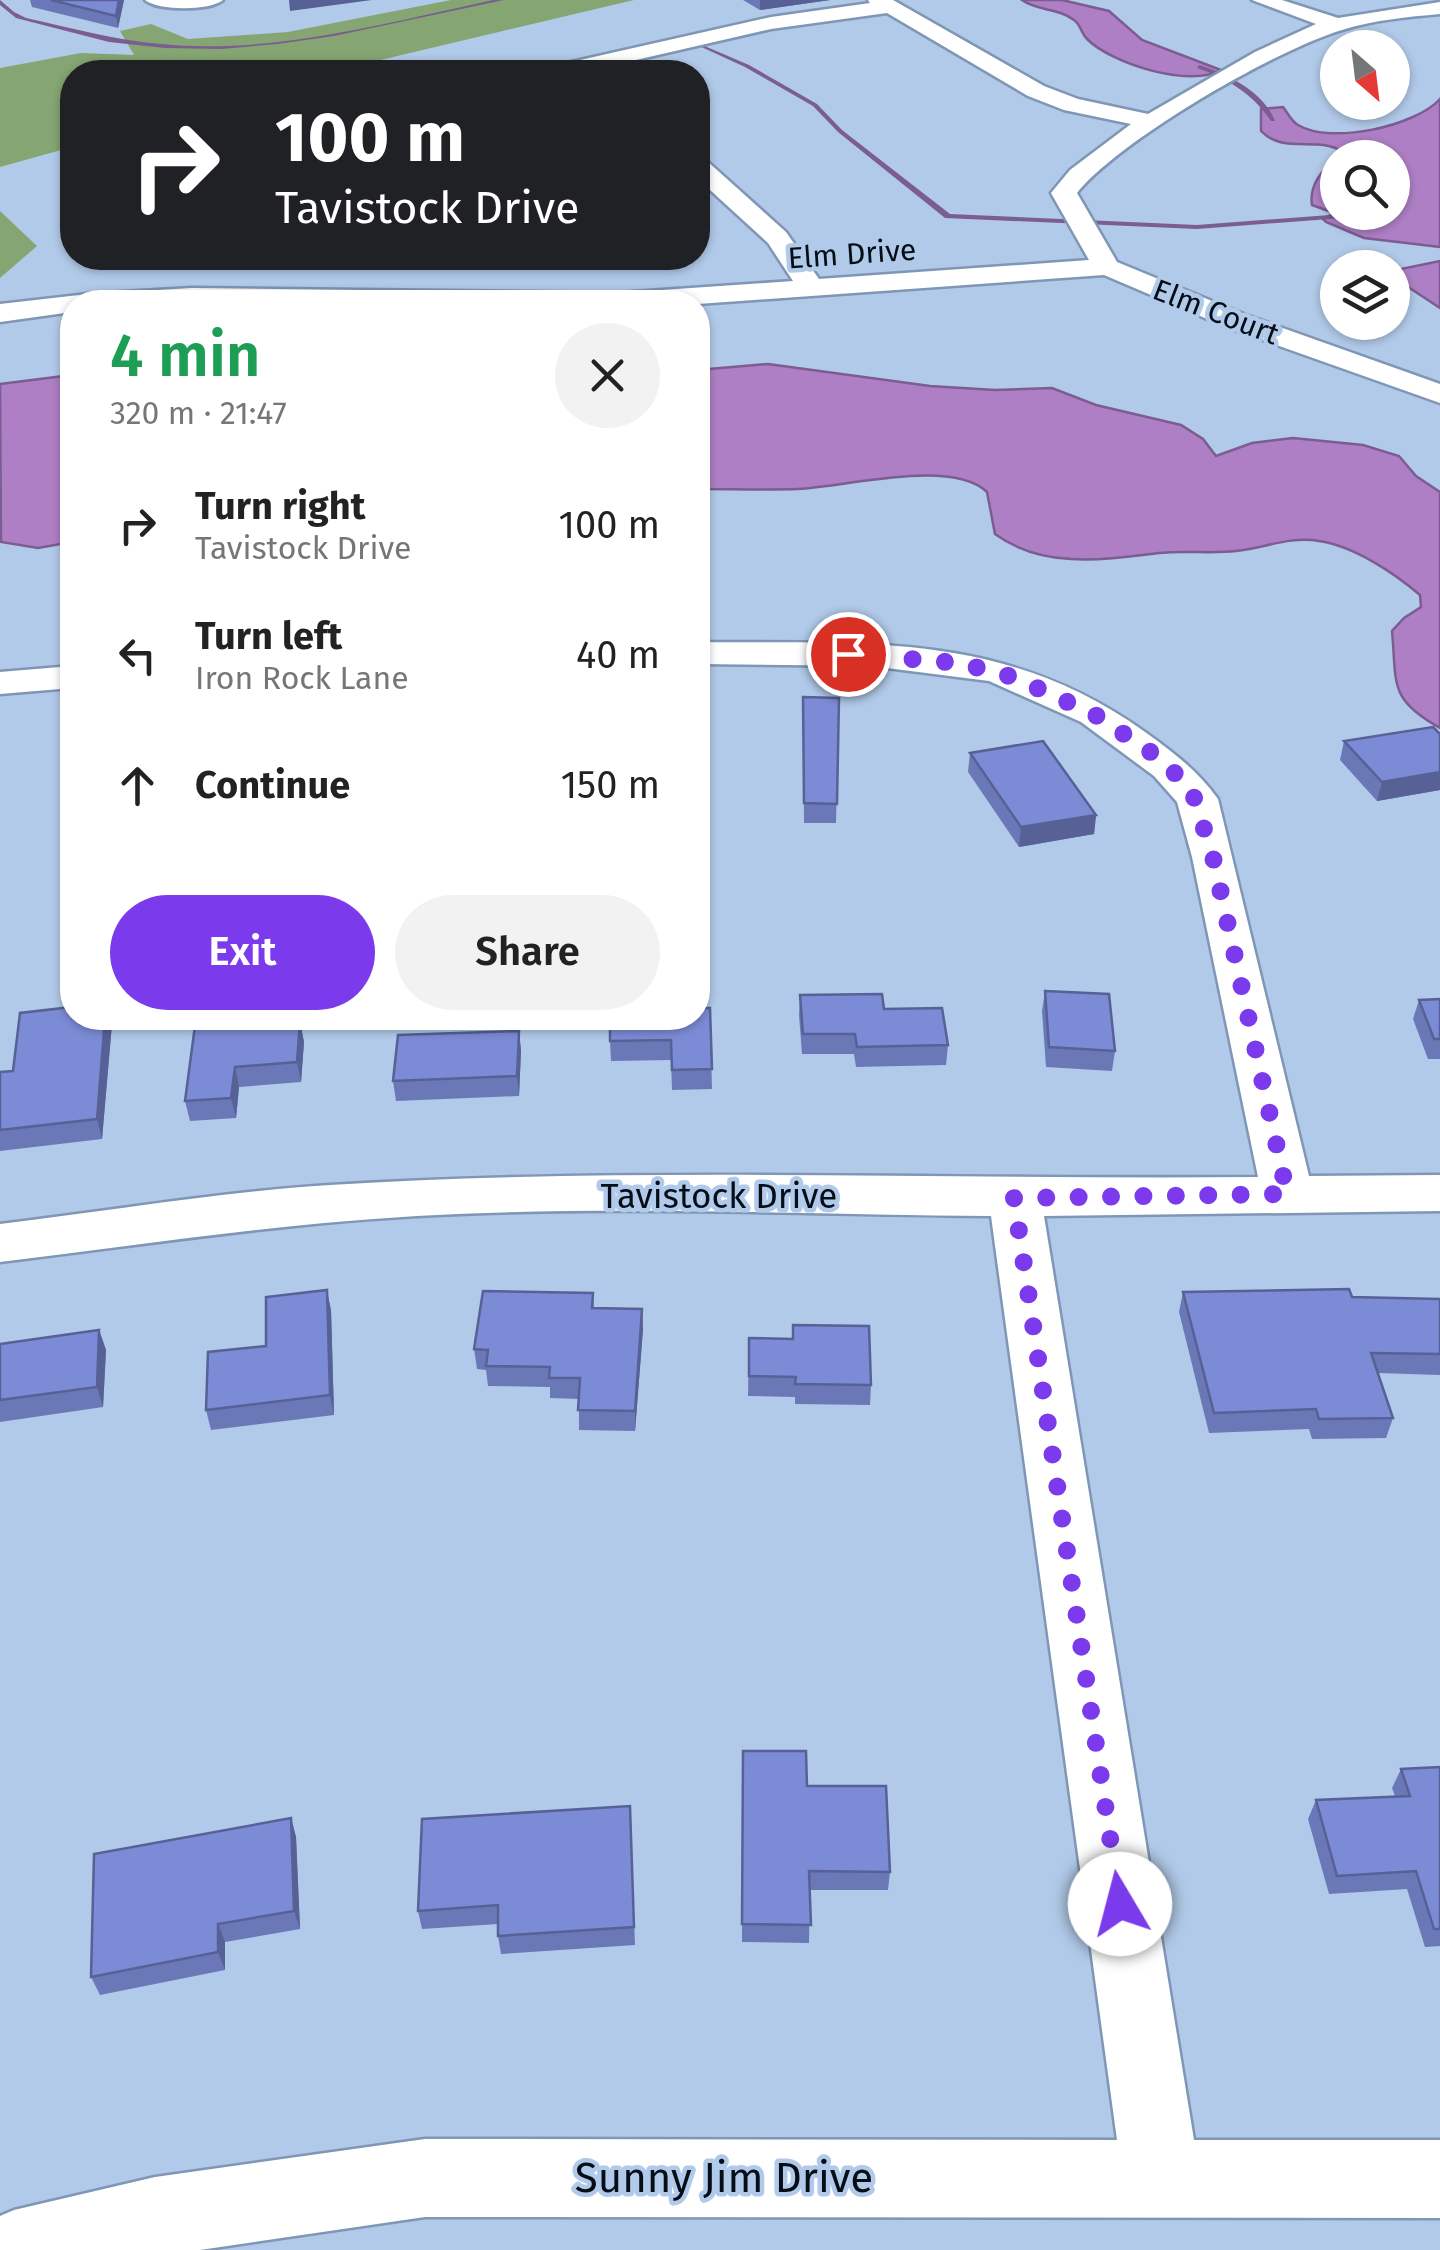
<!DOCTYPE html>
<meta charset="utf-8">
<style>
:root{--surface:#fff;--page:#f2f2f2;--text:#222;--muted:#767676;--accent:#7c3aed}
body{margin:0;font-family:"Fira Sans",sans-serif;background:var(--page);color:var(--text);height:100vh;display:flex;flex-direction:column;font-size:38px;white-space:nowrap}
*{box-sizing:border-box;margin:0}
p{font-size:32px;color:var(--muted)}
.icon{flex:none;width:55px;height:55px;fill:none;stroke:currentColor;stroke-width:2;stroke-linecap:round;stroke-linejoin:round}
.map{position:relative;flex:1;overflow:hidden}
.drawer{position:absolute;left:60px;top:290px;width:650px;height:740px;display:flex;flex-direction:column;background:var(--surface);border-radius:40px;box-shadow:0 2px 8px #0004}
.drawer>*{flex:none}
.guide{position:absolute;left:60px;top:60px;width:650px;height:210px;border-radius:40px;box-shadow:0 2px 8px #0004;background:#202124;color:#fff;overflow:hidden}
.needle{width:65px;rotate:152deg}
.tools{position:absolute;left:1320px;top:30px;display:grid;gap:20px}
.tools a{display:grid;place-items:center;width:90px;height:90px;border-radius:50%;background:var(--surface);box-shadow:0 2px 8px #0004;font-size:50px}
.pin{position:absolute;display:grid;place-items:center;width:85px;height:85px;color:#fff;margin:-42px;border:5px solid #fff;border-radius:50%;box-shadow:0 2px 10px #0007}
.me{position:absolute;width:110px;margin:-55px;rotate:352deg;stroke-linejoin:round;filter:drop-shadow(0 0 8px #0008)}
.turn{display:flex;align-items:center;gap:35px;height:210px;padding:0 50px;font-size:45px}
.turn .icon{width:130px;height:130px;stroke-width:2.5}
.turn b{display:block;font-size:70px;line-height:85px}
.round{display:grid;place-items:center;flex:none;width:105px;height:105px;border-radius:52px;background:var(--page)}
.head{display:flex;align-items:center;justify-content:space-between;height:170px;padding:0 50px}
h1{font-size:60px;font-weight:600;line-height:75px;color:#1e9e55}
.primary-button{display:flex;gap:20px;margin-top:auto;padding:20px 50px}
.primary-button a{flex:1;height:115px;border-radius:60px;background:var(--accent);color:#fff;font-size:40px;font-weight:600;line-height:115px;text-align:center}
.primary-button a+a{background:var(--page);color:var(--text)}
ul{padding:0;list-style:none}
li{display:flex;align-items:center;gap:30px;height:130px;padding:0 50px}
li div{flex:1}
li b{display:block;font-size:38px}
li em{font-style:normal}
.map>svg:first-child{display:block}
</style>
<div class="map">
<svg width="1440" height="2250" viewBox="0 0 1440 2250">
<rect width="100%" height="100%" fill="#b1cae9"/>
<!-- green -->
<g fill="#85a672">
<polygon points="451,0 634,0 330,72 72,72 72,147 0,167 0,68 81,53 134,55 120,31 151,24 188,39 288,32"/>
<polygon points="0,211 37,246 0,278"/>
</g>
<!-- water -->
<g fill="#ae7fc5" stroke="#7b5d91" stroke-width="2.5">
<path d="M1022,0H1062L1109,11L1142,40L1221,70C1190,88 1112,64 1087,39C1081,33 1081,25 1074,20C1059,8 1037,11 1022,0Z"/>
<path d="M1440,99V247L1364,238L1326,222L1323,219L1334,213L1312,205C1309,186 1322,168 1337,160L1338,212H1392V158L1341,157L1343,152C1318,135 1284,155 1261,131V109L1283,107C1288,113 1291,121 1298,125C1331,145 1416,126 1440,99Z"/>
<polygon points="1440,261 1440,308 1393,277 1396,270"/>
<path d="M768,364L930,386L995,390L1052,388L1096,405L1181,425L1203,439L1216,456L1252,443L1293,438L1363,445L1399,456L1416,476L1440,492V728C1388,699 1397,684 1392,631L1404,618L1421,607L1420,595C1394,573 1354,546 1319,541C1290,536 1264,548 1236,551C1210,554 1184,550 1159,553C1103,560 1043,569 995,534L987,492C951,458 846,487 798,489C765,490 731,489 698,489V370Z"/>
<polygon points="72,375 72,542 38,548 1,542 0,384"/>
</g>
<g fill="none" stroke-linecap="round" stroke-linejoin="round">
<!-- stream -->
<g fill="#7b5d91" fill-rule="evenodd">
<path d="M0,0L14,12L26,18C71,28 115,40 161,44C272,55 386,23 493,0H504L334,36L277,44L221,49L165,48L109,42L16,18L0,5Z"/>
<polygon points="695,42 749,65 817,104 842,130 950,214 1197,225 1343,214 1347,216 1343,218 1197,229 945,218 838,132 813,106 745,67 695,44"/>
<path d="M1199,65C1228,74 1264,92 1275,121H1271C1253,94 1227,78 1197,68Z"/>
</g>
<defs>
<g id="street">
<path d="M145,0H223C210,11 158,11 145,0Z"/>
<path d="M868,0H893L1044,86L1078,99L1148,114L1255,52L1316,24L1252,0H1282L1338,18L1440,2V14C1407,17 1374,20 1342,30C1275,50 1120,140 1077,193L1117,262L1246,315L1440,384V403L1226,327L1104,275L698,304L72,302V312L0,322V304L88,294L192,288L618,293L793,281L768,243L698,179V159L707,161L786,232L819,279L1089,260L1051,193L1070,170L1131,124L1064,110L1028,96L887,13L771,29L584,72H547L558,65L771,17L870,3Z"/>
<path d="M698,642C864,644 1003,630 1145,732C1173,752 1198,771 1218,799L1309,1176L1440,1175V1211L1044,1216L1194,2140H1440V2218L425,2217L200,2250H0V2216L14,2210L155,2177L425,2139L1117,2140L991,1216C770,1214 545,1202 324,1223C216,1233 108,1249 0,1262V1224C109,1211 220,1192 330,1185C638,1166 949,1180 1258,1177L1192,857L1177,802L1154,776L1081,722L989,681L871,666L698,664Z"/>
<polygon points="72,666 72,688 0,694 0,672"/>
</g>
</defs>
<!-- street casing -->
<use href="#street" stroke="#7f96b4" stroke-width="5"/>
<!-- street -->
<use href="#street" fill="#fff" fill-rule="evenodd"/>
</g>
<!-- wall -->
<g fill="#6b78b8">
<polygon points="30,0 124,0 118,28 32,7"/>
<polygon points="743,0 830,0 760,10"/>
<polygon points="803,697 839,698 836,823 804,823"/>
<polygon points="1440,734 1440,790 1377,801 1340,760 1344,741"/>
<polygon points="970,753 1096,815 1094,834 1019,847 968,772"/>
<polygon points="1045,991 1115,1051 1112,1071 1046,1067 1042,1011"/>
<polygon points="800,995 884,1009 948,1045 946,1065 856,1067 854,1054 802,1054 799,1015"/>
<polygon points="1440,999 1440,1059 1428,1059 1413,1019 1419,1000"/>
<polygon points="710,1008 712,1089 672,1090 671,1060 611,1061 610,1041"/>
<polygon points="105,1018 110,1018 112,1024 102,1139 0,1151 0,1072 13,1071"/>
<polygon points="196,1018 246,1018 246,1026 300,1022 304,1042 301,1082 239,1087 236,1118 190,1121 185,1101"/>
<polygon points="519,1031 521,1051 519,1096 396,1101 393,1081"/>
<polygon points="1183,1292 1440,1299 1440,1375 1378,1373 1393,1418 1386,1438 1312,1439 1309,1429 1209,1433 1179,1312"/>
<polygon points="593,1293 594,1308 642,1309 643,1329 635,1431 579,1430 579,1399 550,1398 550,1387 488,1386 486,1370 477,1369 474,1349"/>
<polygon points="331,1310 334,1415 211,1430 206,1410"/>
<polygon points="99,1330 106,1350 103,1407 0,1422 0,1344"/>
<polygon points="749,1338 871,1385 870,1405 795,1404 795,1397 748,1396"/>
<polygon points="743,1751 807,1786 890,1872 888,1890 810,1890 809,1943 742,1942"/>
<polygon points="1440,1767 1440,1946 1425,1947 1407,1889 1329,1894 1308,1819 1316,1800 1395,1796 1392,1788 1401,1769"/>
<polygon points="630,1806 635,1945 501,1954 498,1936 498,1924 422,1929 418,1911"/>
<polygon points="291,1818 296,1837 300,1929 225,1942 225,1970 100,1995 91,1977"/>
</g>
<!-- shaded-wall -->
<g fill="#576196">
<polygon points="119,0 124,0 118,28 116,16"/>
<polygon points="289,0 372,0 290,11"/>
<polygon points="760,0 830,0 760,10"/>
<polygon points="1440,772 1440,790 1377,801 1382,782"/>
<polygon points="1096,815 1094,834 1019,847 1021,827"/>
<polygon points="105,1018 110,1018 112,1024 102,1139 97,1119"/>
<polygon points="240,1018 246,1018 247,1020 244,1046 239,1026"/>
<polygon points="300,1022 304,1042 301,1082 297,1062"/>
<polygon points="519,1031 521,1051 519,1096 517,1076"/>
<polygon points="235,1067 239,1087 236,1118 231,1098"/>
<polygon points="327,1290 331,1310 334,1415 330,1395"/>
<polygon points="642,1309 643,1329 635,1431 635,1411"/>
<polygon points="99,1330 106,1350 103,1407 97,1387"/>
<polygon points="291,1818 296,1837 300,1929 294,1911"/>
<polygon points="218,1924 225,1942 225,1970 218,1952"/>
</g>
<!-- building -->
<g fill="#7c8bd6" stroke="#576196" stroke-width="2.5">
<polygon points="51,0 119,0 116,16"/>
<polygon points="803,697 839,698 837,804 804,803"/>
<polygon points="1433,727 1440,734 1440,772 1382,782 1344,741"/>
<polygon points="1043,741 1096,815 1021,827 970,753"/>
<polygon points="1045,991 1109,994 1115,1051 1049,1047"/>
<polygon points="882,994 884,1009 942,1008 948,1045 857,1047 855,1034 803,1034 800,995"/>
<polygon points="1440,999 1440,1039 1434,1039 1419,1000"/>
<polygon points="72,1007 72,1018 105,1018 97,1119 0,1130 0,1072 13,1071 20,1013"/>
<polygon points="698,1008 710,1008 712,1069 672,1070 671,1040 610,1041 610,1018 698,1018"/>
<polygon points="196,1018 240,1018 239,1026 300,1022 297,1062 235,1067 231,1098 185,1101"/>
<polygon points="519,1031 517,1076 393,1081 398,1035"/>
<polygon points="1349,1289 1352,1297 1440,1299 1440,1354 1371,1353 1393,1418 1319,1419 1316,1409 1214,1413 1183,1292"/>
<polygon points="327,1290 330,1395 206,1410 208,1352 266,1346 266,1297"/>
<polygon points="483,1291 593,1293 592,1308 642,1309 635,1411 578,1410 580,1378 549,1378 550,1367 486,1366 488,1350 474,1349"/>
<polygon points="793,1325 869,1326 871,1385 795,1384 796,1377 749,1376 749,1338 793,1339"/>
<polygon points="99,1330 97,1387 0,1400 0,1344"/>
<polygon points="743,1751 806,1751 807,1786 886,1786 890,1872 809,1871 811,1925 742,1924"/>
<polygon points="1440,1767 1440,1929 1434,1929 1416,1871 1337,1876 1316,1800 1410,1796 1401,1769"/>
<polygon points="630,1806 634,1927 498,1936 498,1905 418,1911 422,1819"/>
<polygon points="291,1818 294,1911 218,1924 218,1952 91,1977 94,1854"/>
</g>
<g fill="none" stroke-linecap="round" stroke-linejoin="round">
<!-- route -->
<polyline stroke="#7c3aed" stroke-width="18" stroke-dasharray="0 32.4" points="848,654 960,663 1013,677 1094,714 1155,755 1191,788 1213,857 1279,1156 1287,1194 1014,1198 1120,1904"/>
</g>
<g text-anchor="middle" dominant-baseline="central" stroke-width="9" stroke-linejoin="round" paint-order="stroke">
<!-- far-street labels -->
<g font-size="30" fill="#050d17" stroke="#b1cae9">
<text transform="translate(852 254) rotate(-4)">Elm Drive</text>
<text transform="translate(1216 312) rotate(21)">Elm Court</text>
</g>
<!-- street labels -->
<g font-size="35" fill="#050d17" stroke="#b1cae9">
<text x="719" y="1196">Tavistock Drive</text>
</g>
<!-- near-street labels -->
<g font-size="42" fill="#050d17" stroke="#b1cae9">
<text x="724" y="2178">Sunny Jim Drive</text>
</g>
</g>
</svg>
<div class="tools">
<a><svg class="needle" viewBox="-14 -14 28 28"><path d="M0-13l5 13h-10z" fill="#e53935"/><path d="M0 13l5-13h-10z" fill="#767676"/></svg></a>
<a><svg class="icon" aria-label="search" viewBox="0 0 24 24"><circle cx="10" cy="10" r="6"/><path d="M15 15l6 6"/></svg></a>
<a><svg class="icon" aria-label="layers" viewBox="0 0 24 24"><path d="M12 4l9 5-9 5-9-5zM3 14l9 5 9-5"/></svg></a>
</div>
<div class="pin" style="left:848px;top:654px;background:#d93025"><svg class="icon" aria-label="arrive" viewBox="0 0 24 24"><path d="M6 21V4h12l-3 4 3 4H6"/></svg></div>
<svg class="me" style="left:1120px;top:1904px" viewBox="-20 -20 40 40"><circle r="19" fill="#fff"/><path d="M0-13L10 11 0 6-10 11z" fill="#7c3aed"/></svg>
<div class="guide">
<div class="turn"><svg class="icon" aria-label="right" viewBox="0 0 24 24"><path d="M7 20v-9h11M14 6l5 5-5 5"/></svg><div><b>100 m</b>Tavistock Drive</div></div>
</div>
<section class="drawer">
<div class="head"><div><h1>4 min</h1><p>320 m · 21:47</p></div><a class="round"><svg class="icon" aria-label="close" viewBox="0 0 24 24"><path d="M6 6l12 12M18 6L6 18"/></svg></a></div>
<ul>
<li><svg class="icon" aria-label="right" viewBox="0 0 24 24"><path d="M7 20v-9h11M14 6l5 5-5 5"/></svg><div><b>Turn right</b><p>Tavistock Drive</p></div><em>100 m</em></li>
<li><svg class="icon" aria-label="left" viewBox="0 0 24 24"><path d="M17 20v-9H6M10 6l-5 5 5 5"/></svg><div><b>Turn left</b><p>Iron Rock Lane</p></div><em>40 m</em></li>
<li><svg class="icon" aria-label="ahead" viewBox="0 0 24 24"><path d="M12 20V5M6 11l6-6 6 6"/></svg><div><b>Continue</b></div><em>150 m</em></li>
</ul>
<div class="primary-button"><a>Exit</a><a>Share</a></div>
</section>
</div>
